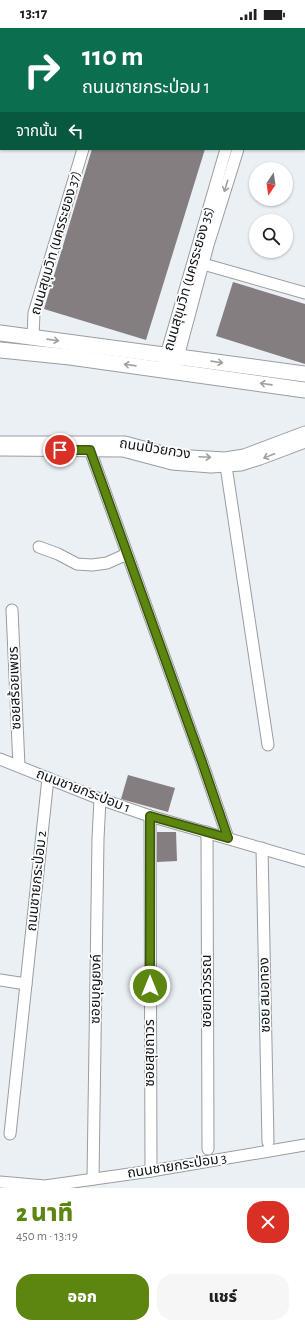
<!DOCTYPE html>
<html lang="th">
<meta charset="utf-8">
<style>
:root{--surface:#fff;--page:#f6f6f6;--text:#202124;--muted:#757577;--accent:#5c860f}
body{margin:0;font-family:"Alegreya Sans","Noto Sans Thai",sans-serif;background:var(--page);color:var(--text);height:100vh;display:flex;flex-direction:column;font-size:15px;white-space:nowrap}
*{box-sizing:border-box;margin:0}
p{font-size:13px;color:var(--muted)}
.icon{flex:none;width:22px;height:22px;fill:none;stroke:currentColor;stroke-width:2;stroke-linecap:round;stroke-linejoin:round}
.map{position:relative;height:1160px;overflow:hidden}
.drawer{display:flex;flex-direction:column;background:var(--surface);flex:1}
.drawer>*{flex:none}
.banner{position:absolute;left:0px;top:0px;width:305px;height:122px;box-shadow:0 1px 3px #0004;background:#0b6e4f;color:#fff;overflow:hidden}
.needle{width:26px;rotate:193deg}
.tools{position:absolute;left:249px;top:134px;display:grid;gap:8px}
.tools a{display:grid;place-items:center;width:44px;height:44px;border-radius:50%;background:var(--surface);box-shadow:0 1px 3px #0004;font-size:20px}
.pin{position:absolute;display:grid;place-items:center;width:34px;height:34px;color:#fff;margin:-17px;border:2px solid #fff;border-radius:50%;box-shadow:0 1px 4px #0007}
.me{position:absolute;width:44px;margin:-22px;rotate:0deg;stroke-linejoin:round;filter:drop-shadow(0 0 3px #0008)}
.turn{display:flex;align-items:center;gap:14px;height:84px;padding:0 16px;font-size:18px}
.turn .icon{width:52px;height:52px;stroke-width:2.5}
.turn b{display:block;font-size:28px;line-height:34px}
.then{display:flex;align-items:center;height:38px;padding:0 16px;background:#0003;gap:8px;font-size:15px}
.round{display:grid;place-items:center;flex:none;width:42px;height:42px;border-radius:16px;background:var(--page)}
.overview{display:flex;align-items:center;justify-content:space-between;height:68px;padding:0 16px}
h1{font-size:24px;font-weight:800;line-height:30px;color:var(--accent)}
.button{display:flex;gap:8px;margin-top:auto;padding:8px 16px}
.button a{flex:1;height:46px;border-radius:16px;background:var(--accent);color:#fff;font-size:16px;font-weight:800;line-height:46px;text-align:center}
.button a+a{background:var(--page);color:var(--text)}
.status{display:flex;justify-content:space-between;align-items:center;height:28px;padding:0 20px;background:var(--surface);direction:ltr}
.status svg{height:11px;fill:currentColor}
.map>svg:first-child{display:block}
</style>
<div class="status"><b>13:17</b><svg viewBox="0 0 49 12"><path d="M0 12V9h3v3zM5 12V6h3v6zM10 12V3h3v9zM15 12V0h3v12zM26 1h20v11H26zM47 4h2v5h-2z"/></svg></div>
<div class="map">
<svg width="305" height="1160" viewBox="0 0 305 1160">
<rect width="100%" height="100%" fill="#ebf0f5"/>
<!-- building -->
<g fill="#847e81">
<polygon points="92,121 205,121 146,312 44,281"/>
<polygon points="233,254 305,276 305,336 216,308"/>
<polygon points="128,747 175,760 168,784 121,771"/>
<polygon points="157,804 176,804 177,833 157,834"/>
</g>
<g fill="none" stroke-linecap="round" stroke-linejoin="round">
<defs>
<g id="street">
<polyline points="187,0 190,1"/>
<polyline points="120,1 120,0"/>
<polyline points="268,1 268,0"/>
<polyline points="304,37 305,37"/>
<polyline points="196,234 305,265"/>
<polyline points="33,309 34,285 83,121"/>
<polyline points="167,334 166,327 226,121"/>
<polyline points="174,335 178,329 208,217 238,121"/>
<polyline points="0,414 125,414 174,427 225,430 244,427 305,404"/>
<polyline points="0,422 123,423 172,436 211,439 241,437 260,431 305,414"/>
<polyline points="90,422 202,734 228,810"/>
<polyline points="226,438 268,717"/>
<polyline points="39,519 58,526 77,536 92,537 107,535 127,526"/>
<polyline points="12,582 19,738"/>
<polyline points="0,731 100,771 150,788 305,833"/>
<polyline points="150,788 151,1143"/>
<polyline points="207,804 208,1121"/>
<polyline points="262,820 268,1114"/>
<polyline points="0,952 26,956"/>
<polyline points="10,1106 48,750"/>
<polyline points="93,1151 98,811 100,771"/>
<polyline points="0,1154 45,1158 151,1143 305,1117"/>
</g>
<g id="secondary">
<polyline points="0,305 305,346"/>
<polyline points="0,322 70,329 305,362"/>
</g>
</defs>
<!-- street casing -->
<use href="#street" stroke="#999da2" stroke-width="13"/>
<!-- secondary casing -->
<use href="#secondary" stroke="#999da2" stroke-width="17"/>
<!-- street -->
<use href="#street" stroke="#fff" stroke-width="11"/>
<!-- secondary -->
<use href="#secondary" stroke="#fff" stroke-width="15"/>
</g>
<!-- one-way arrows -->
<defs><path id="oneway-shaft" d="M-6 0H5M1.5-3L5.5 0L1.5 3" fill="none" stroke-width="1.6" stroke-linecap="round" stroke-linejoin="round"/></defs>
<g stroke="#9fa0a0">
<use href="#oneway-shaft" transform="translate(226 158) rotate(107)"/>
<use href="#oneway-shaft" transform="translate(53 312) rotate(8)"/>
<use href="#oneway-shaft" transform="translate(217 334) rotate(8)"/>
<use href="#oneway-shaft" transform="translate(130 337) rotate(-172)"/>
<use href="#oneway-shaft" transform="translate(266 356) rotate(-172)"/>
<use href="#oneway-shaft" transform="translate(269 428) rotate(158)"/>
<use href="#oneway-shaft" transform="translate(205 429) rotate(3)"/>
</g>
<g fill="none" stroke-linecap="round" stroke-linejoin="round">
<defs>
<polyline id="route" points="60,422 90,422 202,734 228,810 150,788 150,958"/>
</defs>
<!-- route casing -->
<use href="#route" stroke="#3c570a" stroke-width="10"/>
<!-- route -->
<use href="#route" stroke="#5c860f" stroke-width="7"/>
</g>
<g text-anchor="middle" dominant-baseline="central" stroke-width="3.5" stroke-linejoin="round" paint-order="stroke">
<!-- street labels -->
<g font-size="14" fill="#0f1112" stroke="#fbfdff">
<text transform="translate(56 215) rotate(-74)">ถนนสุขุมวิท (นครระยอง 37)</text>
<text transform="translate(189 251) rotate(-74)">ถนนสุขุมวิท (นครระยอง 35)</text>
<text transform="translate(155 421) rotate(9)">ถนนป้วยกวง</text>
<text transform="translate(15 660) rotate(-92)">ซอยสร้อยเพชร</text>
<text transform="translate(83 763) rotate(21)">ถนนชายกระป่อม 1</text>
<text transform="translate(37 853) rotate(-84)">ถนนชายกระป่อม 2</text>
<text transform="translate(96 961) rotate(-89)">ซอยบุญยงค์</text>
<text transform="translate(207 963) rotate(-90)">ซอยทวีวรรณ</text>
<text transform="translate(265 967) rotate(-91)">ซอย สมอทอง</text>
<text transform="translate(150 1025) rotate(-90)">ซอยสุขถาวร</text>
<text transform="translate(177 1138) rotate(-9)">ถนนชายกระป่อม 3</text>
</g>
</g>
</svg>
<div class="tools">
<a><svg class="needle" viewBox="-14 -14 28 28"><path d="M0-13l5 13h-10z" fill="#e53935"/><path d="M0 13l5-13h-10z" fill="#757577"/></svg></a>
<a><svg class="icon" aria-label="search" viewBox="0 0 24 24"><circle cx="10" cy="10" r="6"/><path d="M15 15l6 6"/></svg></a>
</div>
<div class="pin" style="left:60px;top:422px;background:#d93025"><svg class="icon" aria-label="arrive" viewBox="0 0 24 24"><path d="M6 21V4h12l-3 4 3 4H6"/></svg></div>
<svg class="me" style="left:150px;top:958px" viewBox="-20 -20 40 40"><circle r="17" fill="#5c860f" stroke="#fff" stroke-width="3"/><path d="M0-11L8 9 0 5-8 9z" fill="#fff"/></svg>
<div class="banner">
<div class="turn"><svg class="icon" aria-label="right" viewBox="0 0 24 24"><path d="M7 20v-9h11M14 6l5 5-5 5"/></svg><div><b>110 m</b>ถนนชายกระป่อม 1</div></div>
<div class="then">จากนั้น<svg class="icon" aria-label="left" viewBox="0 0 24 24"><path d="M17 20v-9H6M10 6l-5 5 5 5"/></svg></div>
</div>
</div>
<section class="drawer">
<div class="overview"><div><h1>2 นาที</h1><p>450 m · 13:19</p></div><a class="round" style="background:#d93025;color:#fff"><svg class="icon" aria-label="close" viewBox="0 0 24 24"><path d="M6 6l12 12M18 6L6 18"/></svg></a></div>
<div class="button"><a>ออก</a><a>แชร์</a></div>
</section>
